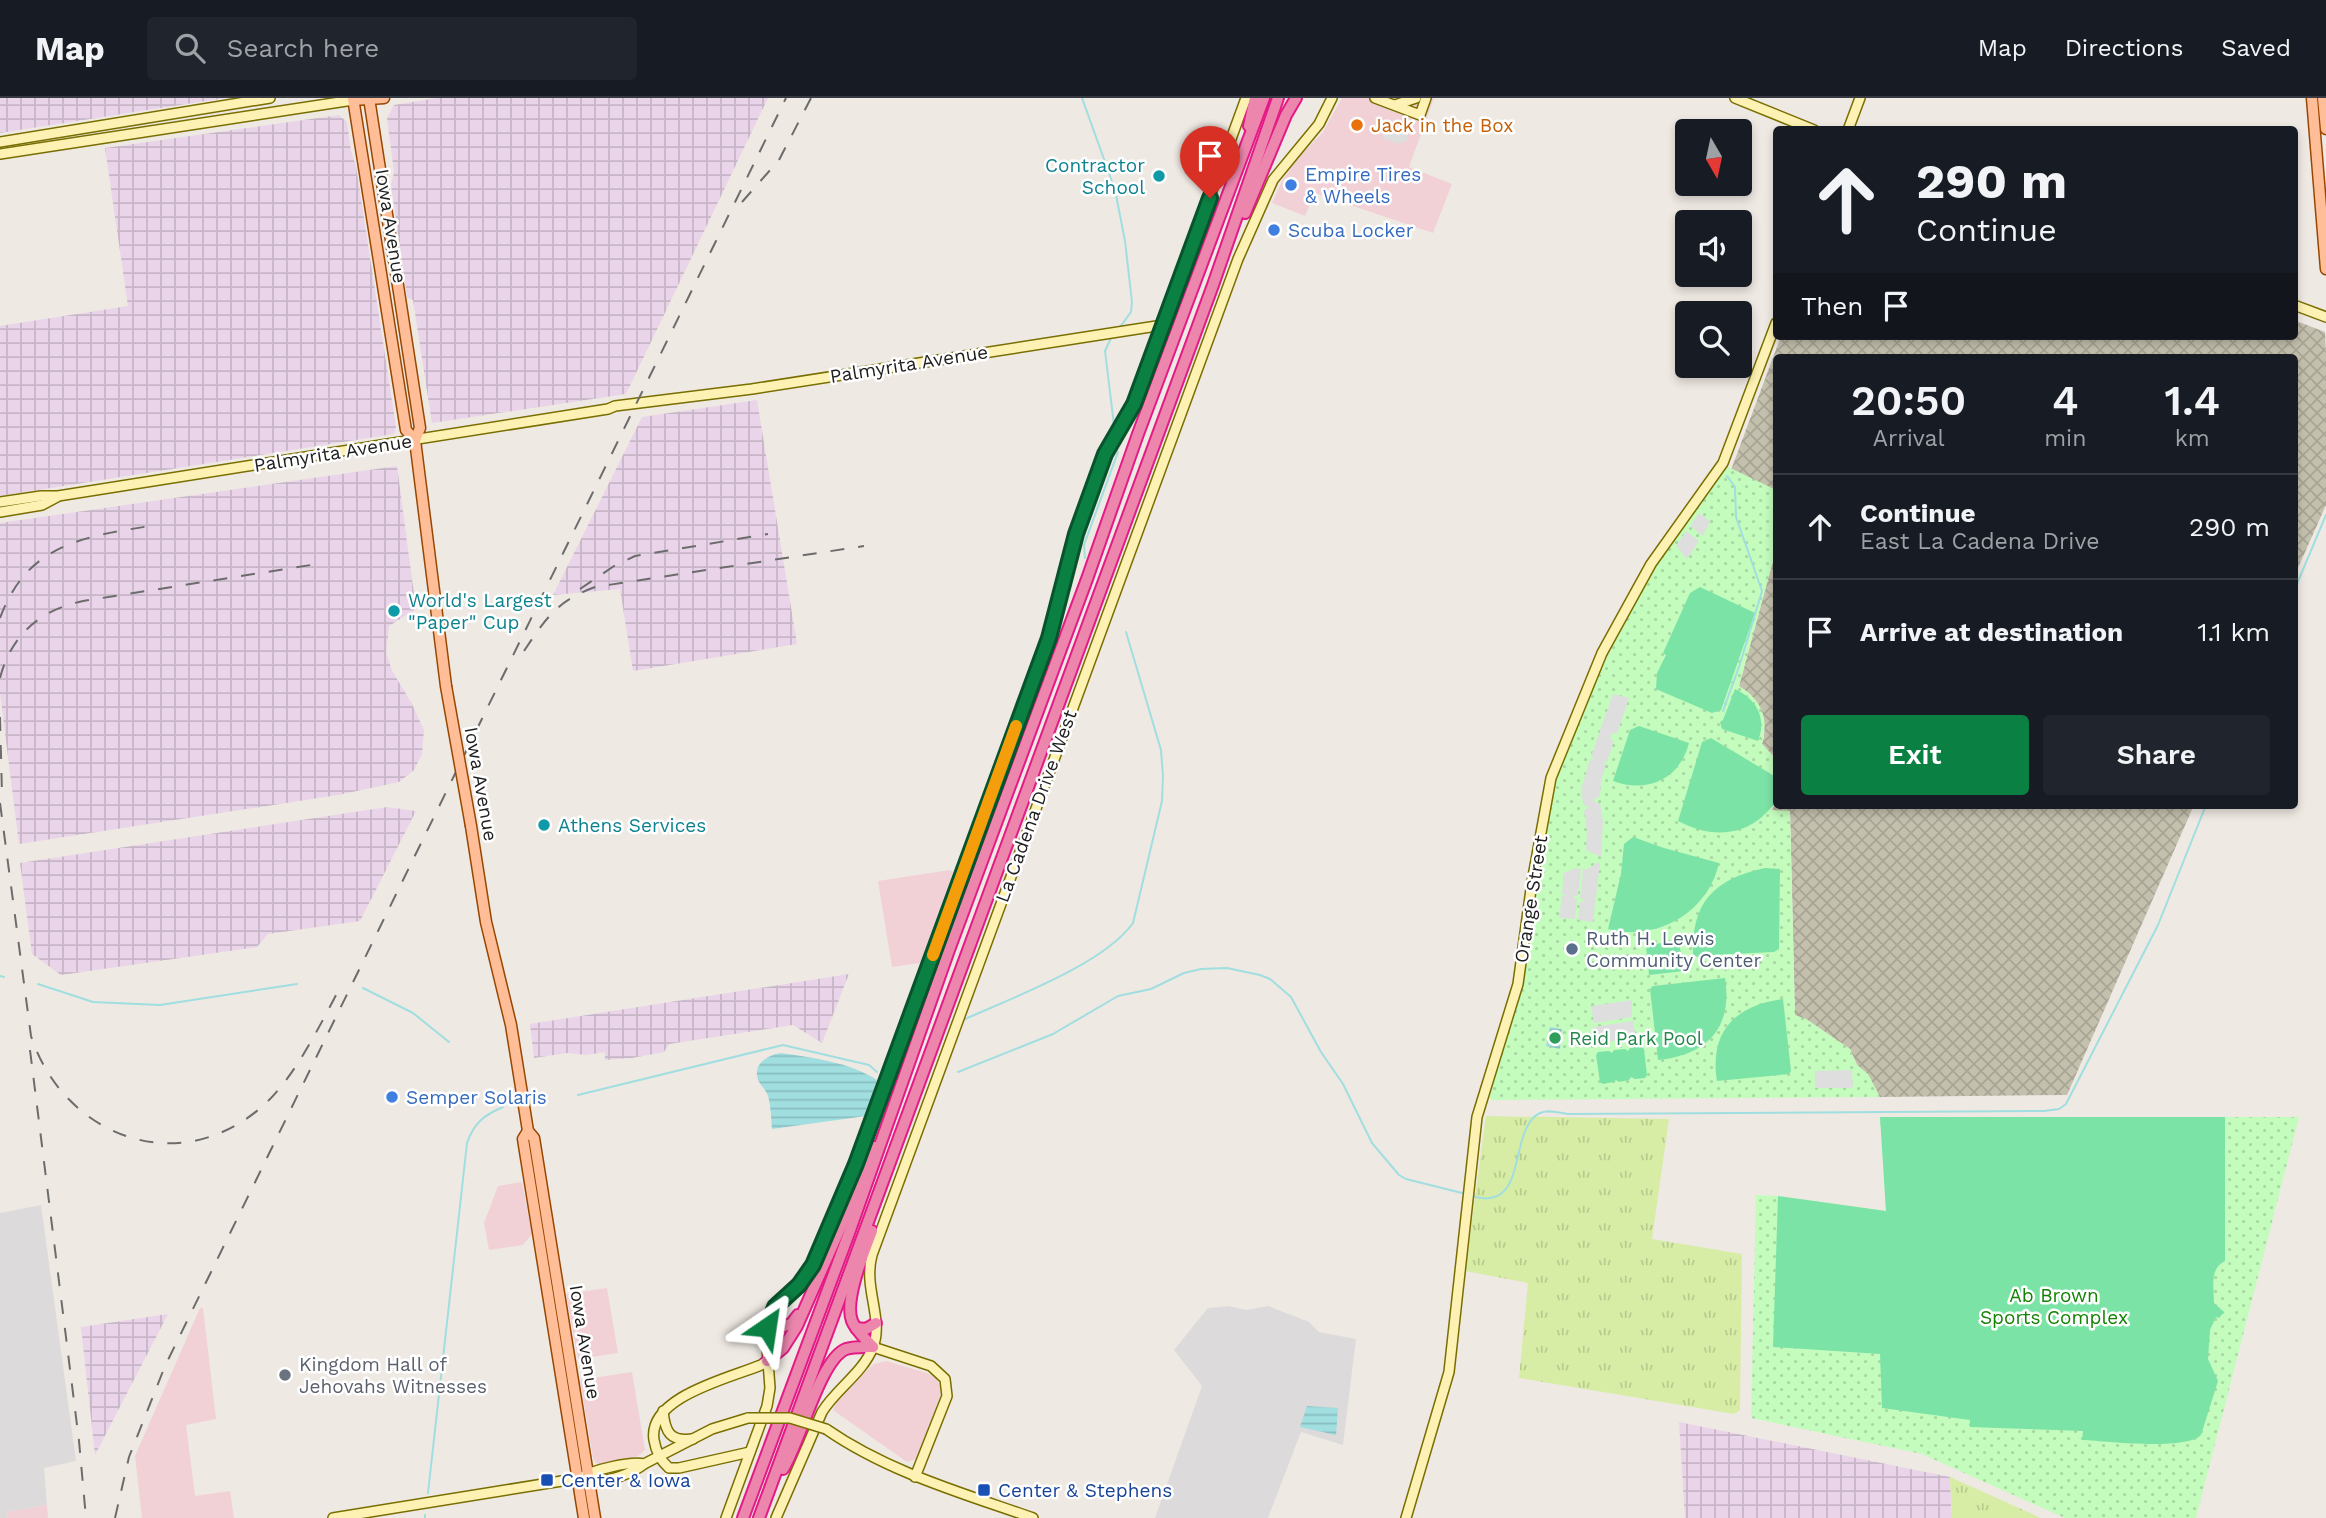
<!DOCTYPE html>
<style>
:root{--surface:#171b24;--page:#20242c;--text:#f1f3f6;--muted:#9ea1a6;--line:#363941;--accent:#0b8043}
body{margin:0;font-family:"Work Sans",sans-serif;background:var(--page);color:var(--text);height:100vh;display:flex;flex-direction:column;font-size:26px;white-space:nowrap}
*{box-sizing:border-box;margin:0}
p{font-size:23px;color:var(--muted)}
.icon{flex:none;width:38px;height:38px;fill:none;stroke:currentColor;stroke-width:2;stroke-linecap:round;stroke-linejoin:round}
.map{position:relative;flex:1;overflow:hidden}
.drawer{position:absolute;left:1773px;top:256px;width:525px;height:455px;display:flex;flex-direction:column;background:var(--surface);border-radius:7px;box-shadow:0 4px 10px #0003}
.drawer>*{flex:none}
.guide{position:absolute;left:1773px;top:28px;width:525px;height:214px;border-radius:7px;box-shadow:0 4px 10px #0003;background:#171b24;color:var(--text);overflow:hidden}
.needle{width:46px;rotate:171deg}
.fabs{position:absolute;left:1675px;top:21px;display:grid;gap:14px}
.fabs a{display:grid;place-items:center;width:77px;height:77px;border-radius:7px;background:var(--surface);box-shadow:0 4px 10px #0003;font-size:35px}
.pin{position:absolute;display:grid;place-items:center;width:60px;height:60px;color:#fff;margin:-72px -30px;border-radius:50% 50% 50% 0;rotate:-45deg;box-shadow:0 0 7px #0007}
.pin .icon{rotate:45deg}
.me{position:absolute;width:77px;margin:-38px;rotate:32deg;stroke-linejoin:round;filter:drop-shadow(0 0 5px #0008)}
.turn{display:flex;align-items:center;gap:24px;height:147px;padding:0 28px;font-size:32px}
.turn .icon{width:91px;height:91px;stroke-width:2.5}
.turn b{display:block;font-size:49px;line-height:60px}
.then{display:flex;align-items:center;height:66px;padding:0 28px;background:#0003;gap:14px;font-size:26px}
.eta{display:flex;justify-content:space-evenly;align-items:center;height:119px;text-align:center}
.eta b{font-size:42px;font-weight:600;line-height:49px}
.cta{display:flex;gap:14px;margin-top:auto;padding:14px 28px}
.cta a{flex:1;height:80px;border-radius:7px;background:var(--accent);color:#fff;font-size:28px;font-weight:600;line-height:80px;text-align:center}
.cta a+a{background:var(--page);color:var(--text)}
ul{padding:0;list-style:none}
li{display:flex;align-items:center;gap:21px;height:105px;padding:0 28px;border-top:2px solid var(--line)}
li div{flex:1}
li b{display:block;font-size:26px}
li em{font-style:normal}
header{display:flex;align-items:center;gap:42px;box-sizing:border-box;height:98px;padding:0 35px;background:var(--surface);border-bottom:2px solid var(--line)}
header strong{font-size:33px}
nav{display:flex;gap:38px;margin-inline-start:auto;font-size:24px}
.search{width:490px;height:63px;background:var(--page);display:flex;align-items:center;gap:18px;box-sizing:border-box;padding:0 24px;border-radius:7px;color:var(--muted);font-size:26px}
.map>svg:first-child{display:block}
</style>
<header>
<strong>Map</strong>
<div class="search"><svg class="icon" aria-label="search" viewBox="0 0 24 24"><circle cx="10" cy="10" r="6"/><path d="M15 15l6 6"/></svg>Search here</div>
<nav><a>Map</a><a>Directions</a><a>Saved</a></nav>
</header>
<div class="map">
<svg width="2326" height="1420" viewBox="0 0 2326 1420">
<defs>
<pattern id="industrial-grid" width="8" height="8" patternUnits="userSpaceOnUse" patternTransform="scale(1.75)"><rect width="8" height="8" fill="#e9d4e9"/><path d="M0 4h8M4 0v8" fill="none" stroke="#c7b6c7"/></pattern>
<pattern id="construction-cross-hatch" width="8" height="8" patternUnits="userSpaceOnUse" patternTransform="scale(1.75)"><rect width="8" height="8" fill="#c4c0ae"/><path d="M0 0l8 8M0 8l8-8" fill="none" stroke="#a8a595"/></pattern>
<pattern id="grass-tufts" width="24" height="20" patternUnits="userSpaceOnUse" patternTransform="scale(1.75)"><rect width="24" height="20" fill="#d7eda5"/><path d="M3 7l-1-3M5 7V3M7 7l1-3M15 17l-1-3M17 17v-4M19 17l1-3" fill="none" stroke="#b8cb8e"/></pattern>
<pattern id="park-dots" width="8" height="8" patternUnits="userSpaceOnUse" patternTransform="scale(1.75)"><rect width="8" height="8" fill="#c4fcbd"/><path d="M2 2h.1M6 6h.1" fill="none" stroke="#a8d8a2" stroke-width="1.8" stroke-linecap="round"/></pattern>
<pattern id="water-rules" width="6" height="5" patternUnits="userSpaceOnUse" patternTransform="scale(1.75)"><rect width="6" height="5" fill="#a0dee0"/><path d="M0 2.5h6" fill="none" stroke="#89bec0"/></pattern>
</defs>
<rect width="100%" height="100%" fill="#efe9e3"/>
<!-- residential -->
<g fill="#dcdadb">
<polygon points="41,1107 76,1363 44,1370 47,1407 7,1414 8,1420 0,1420 0,1115"/>
<polygon points="1229,1208 1246,1212 1268,1208 1309,1224 1319,1234 1356,1241 1343,1347 1301,1334 1268,1420 1155,1420 1202,1288 1174,1252 1208,1210"/>
</g>
<!-- commercial -->
<g fill="#f1d1d6">
<polygon points="1342,0 1434,0 1409,69 1452,86 1433,135 1315,95 1305,118 1272,105 1282,83 1297,61 1323,34"/>
<polygon points="950,772 953,774 920,865 892,869 878,783"/>
<polygon points="522,1084 532,1136 523,1147 489,1152 484,1125 498,1088"/>
<polygon points="607,1190 618,1255 578,1261 566,1196"/>
<polygon points="200,1210 203,1210 216,1321 186,1327 195,1398 230,1393 234,1420 142,1420 135,1358"/>
<polygon points="886,1263 927,1275 936,1280 940,1289 940,1298 916,1361 907,1364 833,1312 840,1297 874,1266"/>
<polygon points="632,1274 645,1352 638,1358 602,1367 596,1365 593,1360 580,1282"/>
<polygon points="47,1407 48,1420 8,1420 7,1414"/>
</g>
<!-- industrial -->
<g fill="url(#industrial-grid)">
<polygon points="0,0 225,0 0,35"/>
<polygon points="437,0 768,0 626,296 432,325 413,202 407,199 391,87 394,74 387,20 394,7"/>
<polygon points="339,17 347,24 351,53 356,68 396,329 394,336 0,398 0,228 128,208 105,50"/>
<polygon points="757,302 797,546 633,573 620,491 553,497 642,319"/>
<polygon points="397,368 416,511 389,528 386,554 392,573 411,604 424,632 422,656 414,672 399,684 338,697 19,746 0,595 0,425"/>
<polygon points="387,709 416,713 360,823 268,836 257,849 61,877 32,856 20,765"/>
<polygon points="849,876 822,945 793,927 669,946 664,954 632,960 605,962 605,954 587,957 567,955 534,960 530,926"/>
<polygon points="168,1216 95,1357 81,1229"/>
<polygon points="1679,1324 1950,1379 1952,1420 1685,1420"/>
</g>
<!-- construction -->
<g fill="url(#construction-cross-hatch)">
<polygon points="2294,222 2325,234 2326,257 2326,407 2294,479 2294,259 1776,259 1776,392 1731,372 1781,238 2294,238"/>
<polygon points="1776,452 1776,661 1762,646 1764,639 1739,588"/>
<polygon points="1776,705 1776,707 2194,707 2067,997 1880,999 1868,977 1857,967 1850,951 1806,921 1795,918 1790,713 1771,713"/>
</g>
<!-- grass -->
<g fill="url(#grass-tufts)">
<polygon points="1486,1018 1669,1021 1652,1141 1742,1156 1740,1312 1734,1316 1519,1280 1528,1185 1465,1173"/>
<polygon points="1950,1379 2041,1420 1952,1420"/>
</g>
<!-- park -->
<g fill="url(#park-dots)">
<path d="M1724,367L1776,392V452L1739,588C1762,602 1769,620 1762,646L1776,661V705L1771,712L1790,713L1795,917L1806,921L1850,951L1857,967L1868,976L1880,999L1492,1002L1486,994L1521,888L1542,739L1558,672L1598,568L1654,466Z"/>
<polygon points="1880,1019 2299,1019 2196,1420 2065,1420 1922,1356 1751,1320 1756,1097 1778,1098 1886,1113"/>
</g>
<!-- pitch -->
<g fill="#7ce3a7">
<polygon points="1700,489 1755,515 1721,612 1712,615 1656,591 1657,575 1666,557 1663,555 1690,495"/>
<path d="M1735,591C1757,601 1767,621 1758,643L1722,631L1720,624L1723,622Z"/>
<path d="M1639,628L1689,645C1680,681 1647,696 1613,683L1630,632Z"/>
<path d="M1711,640L1776,679C1776,686 1778,695 1776,702C1774,708 1766,715 1762,719C1737,740 1706,738 1678,723L1702,644Z"/>
<path d="M1633,739L1664,750L1719,765C1708,815 1656,844 1608,831L1621,776L1624,746Z"/>
<path d="M1765,770L1780,771L1779,851L1774,854L1693,858C1691,804 1714,781 1765,770Z"/>
<polygon points="1679,843 1681,856 1647,860 1646,847"/>
<polygon points="1681,860 1683,873 1649,877 1648,864"/>
<path d="M1725,880C1733,930 1707,957 1658,962L1650,891L1653,888Z"/>
<path d="M1783,901L1791,973L1789,976L1717,983C1709,934 1735,907 1783,901Z"/>
<polygon points="1641,948 1644,951 1647,977 1645,980 1635,981 1631,979 1629,982 1619,984 1616,982 1613,984 1603,986 1600,984 1596,957 1598,954 1609,953 1612,955 1614,952 1625,951 1628,953 1630,950"/>
<path d="M1880,1019H2225V1163C2209,1171 2214,1189 2214,1205L2224,1214L2219,1220L2216,1219L2210,1232L2208,1261L2218,1283L2201,1337C2185,1353 2106,1343 2082,1342L2083,1333L1970,1329V1322L1882,1310L1880,1256L1773,1249L1778,1098L1886,1113Z"/>
</g>
<!-- parking -->
<g fill="#dedede">
<polygon points="1401,25 1411,28 1407,42 1399,46 1382,40 1385,32 1397,36"/>
<polygon points="1699,415 1710,423 1703,438 1690,428"/>
<polygon points="1686,433 1699,443 1687,461 1676,448"/>
<polygon points="1613,596 1629,600 1617,636 1612,635 1610,641 1614,643 1607,664 1602,663 1606,666 1601,683 1600,698 1594,702 1596,705 1600,705 1603,723 1601,759 1586,752 1587,733 1584,713 1588,709 1583,706 1581,692 1590,661 1595,661 1591,658"/>
<polygon points="1596,765 1600,765 1593,824 1578,822 1580,804 1585,803 1580,800 1583,771 1588,771"/>
<polygon points="1577,770 1581,771 1578,797 1573,799 1577,801 1575,821 1559,820 1562,798 1566,797 1562,796 1564,775"/>
<polygon points="1632,902 1632,919 1594,925 1591,908"/>
<polygon points="1633,923 1636,940 1591,946 1593,929"/>
<polygon points="1852,972 1853,990 1815,990 1815,973"/>
</g>
<!-- water -->
<g fill="url(#water-rules)">
<polygon points="1550,929 1562,931 1560,951 1546,948"/>
<path d="M781,955C813,960 850,964 877,982L866,1018L772,1031C771,1020 771,1008 768,998C766,992 762,989 759,984C751,967 767,957 781,955Z"/>
<polygon points="1307,1308 1338,1310 1336,1337 1300,1329"/>
</g>
<g fill="none" stroke-linecap="round" stroke-linejoin="round">
<!-- stream -->
<g stroke="#a0dee0" stroke-width="2">
<polyline points="1082,0 1115,92 1125,143 1132,204 1131,214 1120,229"/>
<polyline points="1111,240 1105,253 1114,327"/>
<polyline points="1085,460 1084,447 1118,354"/>
<polyline points="2294,493 2326,417"/>
<polyline points="1723,613 1740,566 1762,493 1736,419 1735,389 1727,378"/>
<polyline points="0,878 4,879"/>
<polyline points="38,886 93,904 160,907 297,886"/>
<polyline points="363,890 413,915 449,944"/>
<path d="M963,922C1011,900 1103,867 1133,825L1162,703L1163,678L1161,652L1126,534"/>
<polyline points="958,974 1053,936 1118,898 1151,891 1184,875 1201,871 1227,870 1260,877 1270,881 1291,899 1321,954 1343,986 1372,1045 1399,1077 1406,1081 1466,1096"/>
<polyline points="578,997 783,947 869,967 877,974"/>
<path d="M1472,1098C1530,1116 1507,1030 1540,1015C1549,1011 1559,1015 1568,1016L2044,1013L2059,1011L2066,1006L2158,827L2206,707"/>
<path d="M428,1395L467,1045C474,1025 484,1017 503,1009"/>
<polyline points="425,1420 425,1417"/>
</g>
<defs>
<g id="secondary">
<polyline points="1375,0 1420,17 1426,0"/>
<polyline points="1735,0 1814,32"/>
<polyline points="1395,7 1416,0"/>
<polyline points="1848,32 1860,0"/>
<polyline points="0,44 270,0"/>
<polyline points="0,56 353,2"/>
<polyline points="2294,207 2326,219"/>
<polyline points="0,404 41,398 58,398 608,311 615,308 752,291 1163,227"/>
<polyline points="0,414 42,407 57,399"/>
<polyline points="873,1249 931,1268 945,1281 947,1298 915,1379"/>
<path d="M663,1313C665,1334 670,1344 693,1341"/>
<path d="M826,1331C888,1374 962,1395 1033,1420"/>
<path d="M750,1354L679,1370H669C661,1363 656,1354 654,1342C647,1299 730,1280 761,1267L767,1263"/>
<path d="M582,1379C593,1372 630,1363 644,1366"/>
<path d="M333,1420L568,1382C575,1382 583,1385 591,1384C607,1384 632,1376 644,1366L712,1331L748,1320"/>
<polyline points="726,1420 767,1308 770,1290 766,1237 769,1222 775,1209 807,1178 856,1066 1050,536 1076,436 1093,389 1109,348 1126,323 1134,306 1246,0"/>
<path d="M776,1420L822,1314C836,1291 863,1275 873,1249C884,1221 863,1190 872,1157L1238,161L1273,82L1319,26L1332,0"/>
<polyline points="1406,1420 1449,1274 1477,1019 1518,886 1532,784 1551,680 1602,555 1651,466 1723,365 1776,225"/>
</g>
<g id="primary">
<polyline points="353,0 406,332 415,342"/>
<polyline points="369,0 420,330 415,342 446,588"/>
<polyline points="2312,0 2326,171"/>
<polyline points="2323,0 2326,31"/>
<polyline points="353,2 384,0"/>
<polyline points="471,728 486,824 511,927 528,1033 534,1040 595,1420"/>
<polyline points="528,1033 523,1041 584,1420"/>
</g>
<g id="highway">
<polyline points="1249,28 1255,0"/>
<polyline points="1245,115 1286,17 1296,0"/>
<path d="M872,1133C864,1154 844,1202 852,1223C856,1233 866,1241 873,1249"/>
<polyline points="772,1214 784,1228 791,1226 798,1217"/>
<polyline points="856,1230 866,1231 876,1225"/>
<polyline points="767,1263 783,1250 797,1228 849,1110 867,1060 875,1049"/>
<path d="M783,1371C800,1345 820,1261 846,1251C854,1248 865,1249 873,1249"/>
<polyline points="743,1420 849,1135 949,852 1087,481 1138,336 1264,0"/>
<polyline points="759,1420 1213,187 1278,0"/>
</g>
</defs>
<!-- secondary casing -->
<use href="#secondary" stroke="#796e00" stroke-width="12"/>
<!-- primary casing -->
<use href="#primary" stroke="#974700" stroke-width="13"/>
<!-- highway casing -->
<use href="#highway" stroke="#e41a87" stroke-width="14"/>
<!-- secondary -->
<use href="#secondary" stroke="#fdf2b3" stroke-width="9"/>
<!-- primary -->
<use href="#primary" stroke="#ffbe98" stroke-width="10"/>
<!-- highway -->
<use href="#highway" stroke="#ec86ad" stroke-width="10"/>
<!-- rail -->
<g stroke="#6c6c6c" stroke-width="2" stroke-dasharray="14 14" stroke-linecap="butt">
<polyline points="742,104 779,62 811,0"/>
<polyline points="580,491 614,468 635,458 768,436"/>
<path d="M0,520C27,447 81,439 150,428"/>
<path d="M524,553C546,520 557,503 595,489L864,448"/>
<path d="M0,580C11,537 40,512 83,503L311,467"/>
<polyline points="0,619 2,696"/>
<path d="M0,705L31,938C63,1036 174,1081 258,1012C294,983 319,928 341,888"/>
<polyline points="30,952 79,1343 86,1420"/>
<polyline points="115,1420 129,1359 165,1268 786,0"/>
</g>
<defs>
<polyline id="secondary-bridge" points="748,1320 790,1320 826,1331"/>
<polyline id="primary-bridge" points="446,588 471,728"/>
</defs>
<!-- secondary-bridge casing -->
<use href="#secondary-bridge" stroke="#796e00" stroke-width="12" stroke-linecap="butt"/>
<!-- primary-bridge casing -->
<use href="#primary-bridge" stroke="#974700" stroke-width="13" stroke-linecap="butt"/>
<!-- secondary-bridge -->
<use href="#secondary-bridge" stroke="#fdf2b3" stroke-width="9"/>
<!-- primary-bridge -->
<use href="#primary-bridge" stroke="#ffbe98" stroke-width="10"/>
</g>
<g fill="none" stroke-linecap="round" stroke-linejoin="round">
<defs>
<polyline id="route" points="767,1229 775,1209 799,1187 813,1167 856,1066 1049,540 1076,436 1105,356 1134,306 1210,100"/>
</defs>
<!-- route casing -->
<use href="#route" stroke="#07532c" stroke-width="18"/>
<!-- route -->
<use href="#route" stroke="#0b8043" stroke-width="12"/>
<!-- slow -->
<polyline stroke="#f59e0b" stroke-width="12" points="933,857 1016,628"/>
</g>
<!-- markers -->
<circle fill="#e8710a" stroke="#fff" stroke-width="2.5" cx="1357" cy="27" r="7"/>
<g fill="#0f9aa8" stroke="#fff" stroke-width="2.5">
<circle cx="1159" cy="78" r="7"/>
<circle cx="394" cy="513" r="7"/>
<circle cx="544" cy="727" r="7"/>
</g>
<g fill="#3f7fe0" stroke="#fff" stroke-width="2.5">
<circle cx="1291" cy="87" r="7"/>
<circle cx="1274" cy="132" r="7"/>
<circle cx="392" cy="999" r="7"/>
</g>
<circle fill="#5c6f8a" stroke="#fff" stroke-width="2.5" cx="1572" cy="851" r="7"/>
<circle fill="#2e9e5b" stroke="#fff" stroke-width="2.5" cx="1555" cy="940" r="7"/>
<circle fill="#6b7280" stroke="#fff" stroke-width="2.5" cx="285" cy="1277" r="7"/>
<g fill="#1a4fb4" stroke="#fff" stroke-width="2.5">
<rect x="540" y="1375" width="14" height="14" rx="3.5"/>
<rect x="977" y="1385" width="14" height="14" rx="3.5"/>
</g>
<g text-anchor="middle" dominant-baseline="central" stroke-width="5" stroke-linejoin="round" paint-order="stroke">
<!-- food labels -->
<g font-size="19" fill="#c56008" stroke="#fff" text-anchor="start">
<text x="1371" y="27">Jack in the Box</text>
</g>
<!-- culture labels -->
<g font-size="19" fill="#0d838f" stroke="#fff" text-anchor="start">
<text x="1145" y="67" text-anchor="end">Contractor<tspan x="1145" dy="22">School</tspan></text>
<text x="408" y="502">World's Largest<tspan x="408" dy="22">"Paper" Cup</tspan></text>
<text x="558" y="727">Athens Services</text>
</g>
<!-- shop labels -->
<g font-size="19" fill="#366cbe" stroke="#fff" text-anchor="start">
<text x="1305" y="76">Empire Tires<tspan x="1305" dy="22">&amp; Wheels</tspan></text>
<text x="1288" y="132">Scuba Locker</text>
<text x="406" y="999">Semper Solaris</text>
</g>
<!-- street labels -->
<g font-size="19" fill="#1e1e1e" stroke="#fff">
<text transform="translate(391 128) rotate(81)">Iowa Avenue</text>
<text transform="translate(909 266) rotate(-9)">Palmyrita Avenue</text>
<text transform="translate(333 355) rotate(-9)">Palmyrita Avenue</text>
<text transform="translate(481 686) rotate(80)">Iowa Avenue</text>
<text transform="translate(1036 708) rotate(-70)">La Cadena Drive West</text>
<text transform="translate(1531 801) rotate(-81)">Orange Street</text>
<text transform="translate(585 1244) rotate(81)">Iowa Avenue</text>
</g>
<!-- service labels -->
<g font-size="19" fill="#4e5e75" stroke="#fff" text-anchor="start">
<text x="1586" y="840">Ruth H. Lewis<tspan x="1586" dy="22">Community Center</tspan></text>
</g>
<!-- leisure labels -->
<g font-size="19" fill="#27864d" stroke="#fff" text-anchor="start">
<text x="1569" y="940">Reid Park Pool</text>
</g>
<!-- park labels -->
<g font-size="19" fill="#138205" stroke="#fff">
<text x="2054" y="1197">Ab Brown<tspan x="2054" dy="22">Sports Complex</tspan></text>
</g>
<!-- worship labels -->
<g font-size="19" fill="#5b616d" stroke="#fff" text-anchor="start">
<text x="299" y="1266">Kingdom Hall of<tspan x="299" dy="22">Jehovahs Witnesses</tspan></text>
</g>
<!-- transit labels -->
<g font-size="19" fill="#164399" stroke="#fff" text-anchor="start">
<text x="561" y="1382">Center &amp; Iowa</text>
<text x="998" y="1392">Center &amp; Stephens</text>
</g>
</g>
</svg>
<div class="fabs">
<a><svg class="needle" viewBox="-14 -14 28 28"><path d="M0-13l5 13h-10z" fill="#e53935"/><path d="M0 13l5-13h-10z" fill="#9ea1a6"/></svg></a>
<a><svg class="icon" aria-label="sound" viewBox="0 0 24 24"><path d="M4 9h4l5-4v14l-5-4H4zM17 9q2 3 0 6"/></svg></a>
<a><svg class="icon" aria-label="search" viewBox="0 0 24 24"><circle cx="10" cy="10" r="6"/><path d="M15 15l6 6"/></svg></a>
</div>
<div class="pin" style="left:1210px;top:100px;background:#d93025"><svg class="icon" aria-label="arrive" viewBox="0 0 24 24"><path d="M6 21V4h12l-3 4 3 4H6"/></svg></div>
<svg class="me" style="left:767px;top:1229px" viewBox="-20 -20 40 40"><path d="M0-17L14 15 0 8-14 15z" fill="#0b8043" stroke="#fff" stroke-width="4"/></svg>
<div class="guide">
<div class="turn"><svg class="icon" aria-label="ahead" viewBox="0 0 24 24"><path d="M12 20V5M6 11l6-6 6 6"/></svg><div><b>290 m</b>Continue</div></div>
<div class="then">Then<svg class="icon" aria-label="arrive" viewBox="0 0 24 24"><path d="M6 21V4h12l-3 4 3 4H6"/></svg></div>
</div>
<section class="drawer">
<div class="eta">
<div><b>20:50</b><p>Arrival</p></div>
<div><b>4</b><p>min</p></div>
<div><b>1.4</b><p>km</p></div>
</div>
<ul>
<li><svg class="icon" aria-label="ahead" viewBox="0 0 24 24"><path d="M12 20V5M6 11l6-6 6 6"/></svg><div><b>Continue</b><p>East La Cadena Drive</p></div><em>290 m</em></li>
<li><svg class="icon" aria-label="arrive" viewBox="0 0 24 24"><path d="M6 21V4h12l-3 4 3 4H6"/></svg><div><b>Arrive at destination</b></div><em>1.1 km</em></li>
</ul>
<div class="cta"><a>Exit</a><a>Share</a></div>
</section>
</div>
